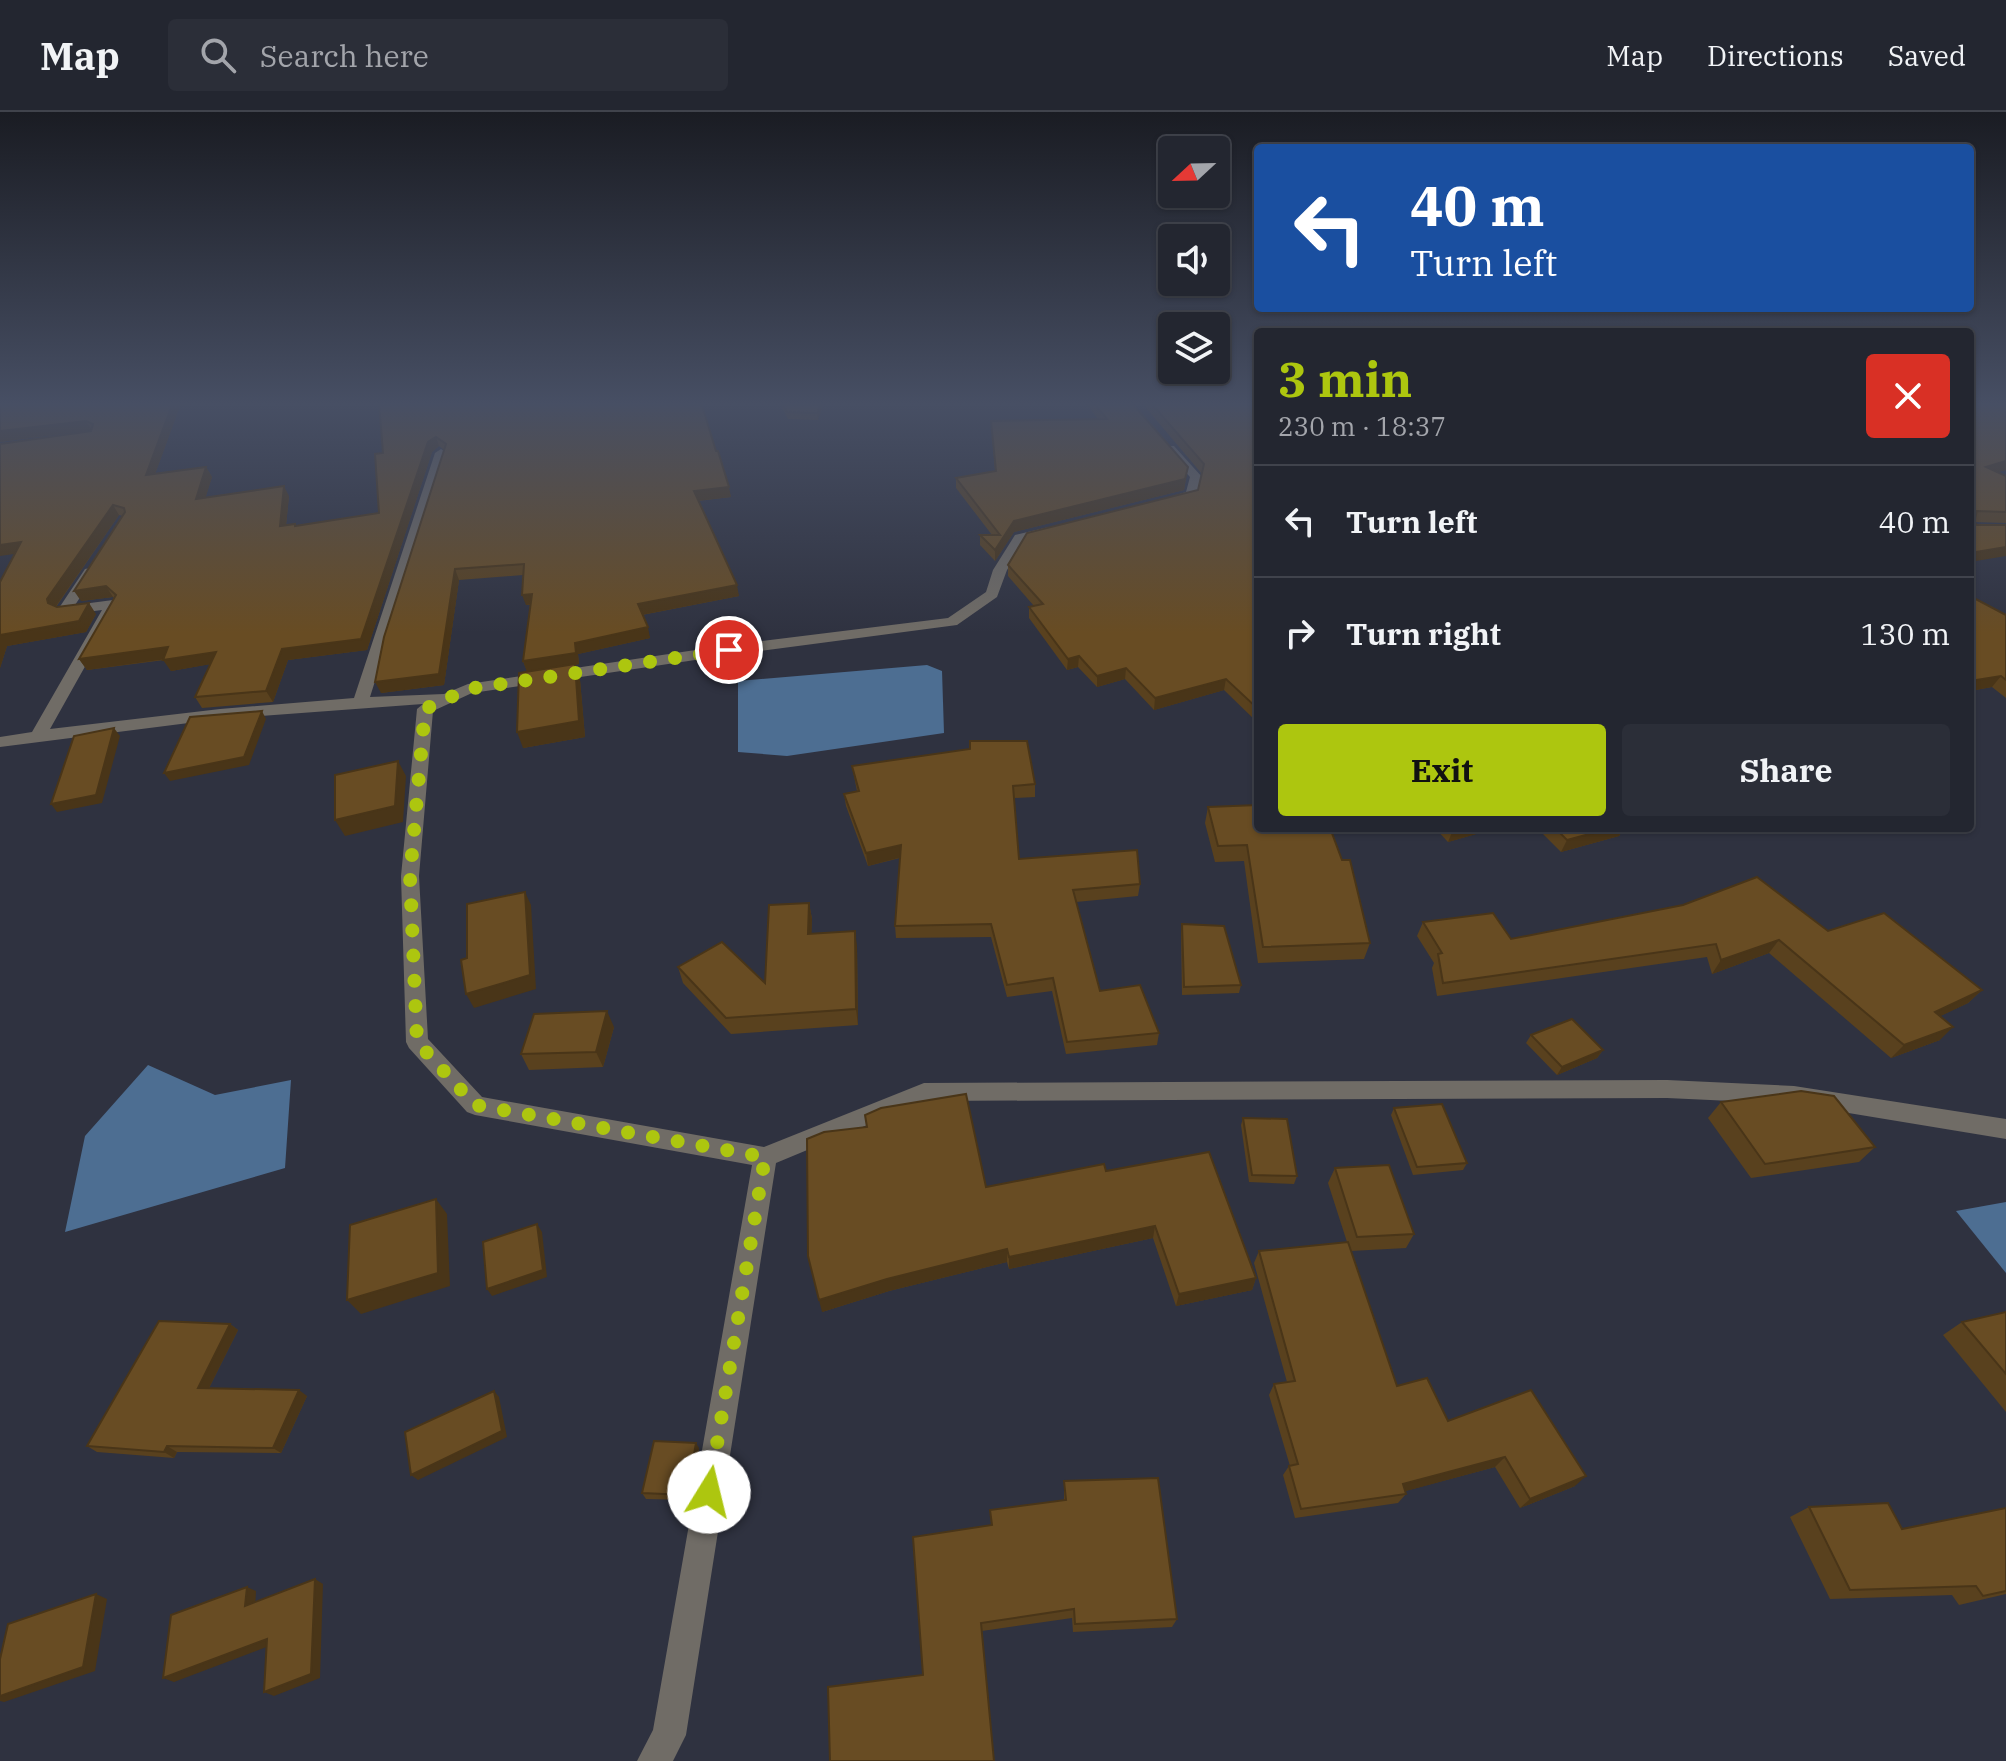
<!DOCTYPE html>
<meta charset="utf-8">
<style>
:root{--surface:#232630;--page:#2b2e38;--text:#f1f3f6;--muted:#a3a5ab;--line:#40434c;--accent:#adc60f}
body{margin:0;font-family:"IBM Plex Serif",serif;background:var(--page);color:var(--text);height:100vh;display:flex;flex-direction:column;font-size:30px;white-space:nowrap}
*{box-sizing:border-box;margin:0}
p{font-size:26px;color:var(--muted)}
.icon{flex:none;width:44px;height:44px;fill:none;stroke:currentColor;stroke-width:2;stroke-linecap:round;stroke-linejoin:round}
.map{position:relative;flex:1;overflow:hidden}
.drawer{position:absolute;left:1254px;top:216px;width:720px;height:504px;display:flex;flex-direction:column;background:var(--surface);border-radius:8px;box-shadow:0 2px 6px #0004,0 0 0 2px var(--line)}
.drawer>*{flex:none}
.banner{position:absolute;left:1254px;top:32px;width:720px;height:168px;border-radius:8px;box-shadow:0 2px 6px #0004,0 0 0 2px var(--line);background:#1a4fa0;color:#fff;overflow:hidden}
.needle{width:52px;rotate:248deg}
.fabs{position:absolute;left:1158px;top:24px;display:grid;gap:16px}
.fabs a{display:grid;place-items:center;width:72px;height:72px;border-radius:8px;background:var(--surface);box-shadow:0 2px 6px #0004,0 0 0 2px var(--line);font-size:40px}
.pin{position:absolute;display:grid;place-items:center;width:68px;height:68px;color:#fff;margin:-34px;border:4px solid #fff;border-radius:50%;box-shadow:0 2px 8px #0007}
.me{position:absolute;width:88px;margin:-44px;rotate:9deg;stroke-linejoin:round;filter:drop-shadow(0 0 6px #0008)}
.turn{display:flex;align-items:center;gap:28px;height:168px;padding:0 24px;font-size:36px}
.turn .icon{width:104px;height:104px;stroke-width:2.5}
.turn b{display:block;font-size:56px;line-height:68px}
.round{display:grid;place-items:center;flex:none;width:84px;height:84px;border-radius:8px;background:var(--page)}
.head{display:flex;align-items:center;justify-content:space-between;height:136px;padding:0 24px}
h1{font-size:48px;font-weight:800;line-height:60px;color:var(--accent)}
.action{display:flex;gap:16px;margin-top:auto;padding:16px 24px}
.action a{flex:1;height:92px;border-radius:8px;background:var(--accent);color:#111;font-size:32px;font-weight:800;line-height:92px;text-align:center}
.action a+a{background:var(--page);color:var(--text)}
ul{padding:0;list-style:none}
li{display:flex;align-items:center;gap:24px;height:112px;padding:0 24px;border-top:2px solid var(--line)}
li div{flex:1}
li b{display:block;font-size:30px}
li em{font-style:normal}
header{display:flex;align-items:center;gap:48px;box-sizing:border-box;height:112px;padding:0 40px;background:var(--surface);border-bottom:2px solid var(--line)}
header strong{font-size:38px}
nav{display:flex;gap:44px;margin-inline-start:auto;font-size:28px}
.search{width:560px;height:72px;background:var(--page);display:flex;align-items:center;gap:20px;box-sizing:border-box;padding:0 28px;border-radius:8px;color:var(--muted);font-size:30px}
.map>svg:first-child{display:block}
</style>
<header>
<strong>Map</strong>
<div class="search"><svg class="icon" aria-label="search" viewBox="0 0 24 24"><circle cx="10" cy="10" r="6"/><path d="M15 15l6 6"/></svg>Search here</div>
<nav><a>Map</a><a>Directions</a><a>Saved</a></nav>
</header>
<div class="map">
<svg width="2006" height="1649" viewBox="0 0 2006 1649">
<rect width="100%" height="100%" fill="#2f3240"/>
<!-- water -->
<g fill="#4d6e92">
<polygon points="927,553 942,559 944,621 787,644 738,640 738,569"/>
<polygon points="148,953 215,983 291,968 285,1056 65,1120 85,1024"/>
<polygon points="2006,1090 2006,1161 1956,1099"/>
</g>
<g fill="none" stroke-linecap="round" stroke-linejoin="round">
<!-- minor -->
<g fill="#706c66" fill-rule="evenodd">
<polygon points="1166,334 1174,334 1202,365 1196,386 1169,391 1163,387 1186,380 1190,365 1166,338"/>
<polygon points="441,337 447,341 370,585 444,582 468,572 729,533 948,506 986,480 993,458 1015,423 1049,415 1056,419 1025,429 1007,458 997,485 957,513 729,543 472,581 433,599 419,764 428,927 482,985 764,1035 924,971 1667,968 1794,974 2006,1007 2006,1027 1794,992 1667,986 925,989 776,1051 686,1623 673,1649 637,1649 653,1618 752,1053 475,1003 467,1000 409,936 406,930 401,764 417,597 423,592 220,607 0,635 0,625 32,620 102,498 64,503 57,499 85,457 90,456 97,460 75,493 113,488 120,492 50,617 220,597 354,586 435,341"/>
</g>
</g>
<!-- wall -->
<g fill="#59411e">
<polygon points="0,290 180,294 155,362 206,355 212,365 205,386 289,384 286,413 295,412 297,414 379,401 383,341 379,290 716,339 731,385 698,389 739,484 642,503 650,526 578,542 579,552 575,553 580,568 585,625 523,636 527,559 523,549 531,493 526,493 523,463 459,468 444,573 381,581 444,338 439,334 432,340 367,538 288,548 273,590 202,596 195,585 210,552 171,559 164,548 87,558 79,547 114,486 113,485 81,489 123,404 119,403 56,495 96,502 86,520 7,534 0,556 0,470 15,442 91,318 0,330"/>
<polygon points="779,290 824,290 818,308 788,307"/>
<polygon points="1085,290 1131,290 1188,355 1184,378 1014,420 995,449 980,433 980,423 992,423 956,376 956,366 995,359 991,309 1098,307"/>
<polygon points="1141,290 1258,290 1258,611 1224,578 1154,598 1125,567 1097,575 1078,555 1067,558 1029,506 1029,495 1034,494 1008,464 1008,453 1198,378 1202,362"/>
<polygon points="1970,290 2006,290 2006,358 1997,360 2006,364 2006,411 1974,410"/>
<polygon points="1970,484 2006,503 2006,586 1992,575 1970,579"/>
<polygon points="852,654 1035,672 1035,685 1014,686 1019,747 1140,772 1138,784 1076,790 1100,879 1159,921 1157,933 1066,942 1052,879 1007,885 991,825 896,826 895,814 900,746 868,754 846,694 844,682 857,679"/>
<polygon points="1208,695 1370,831 1364,847 1258,851 1244,749 1215,750 1205,711"/>
<polygon points="1435,716 1497,716 1448,730"/>
<polygon points="1537,716 1624,716 1619,724 1561,740"/>
<polygon points="809,791 812,807 811,822 857,834 858,913 731,922 683,871 678,855 765,871"/>
<polygon points="1423,810 1511,827 1828,819 1982,878 1968,891 1940,904 1940,928 1891,946 1769,841 1712,862 1707,845 1437,884 1432,856 1434,851 1417,824"/>
<polygon points="1182,812 1241,873 1239,881 1182,883 1181,820"/>
<polygon points="614,915 603,955 529,958 521,942"/>
<polygon points="1531,923 1603,938 1597,946 1557,963 1526,931"/>
<polygon points="1721,990 1875,1035 1859,1050 1751,1066 1708,1006"/>
<polygon points="1394,996 1467,1051 1463,1058 1413,1063 1391,1003"/>
<polygon points="1243,1006 1297,1064 1294,1072 1249,1070 1241,1013"/>
<polygon points="1335,1056 1414,1122 1406,1136 1351,1139 1397,1274 1448,1309 1575,1374 1520,1396 1495,1355 1405,1379 1406,1382 1398,1391 1295,1406 1283,1363 1289,1354 1290,1354 1269,1283 1274,1272 1287,1270 1254,1151 1259,1139 1347,1130 1328,1071"/>
<polygon points="1106,1059 1256,1166 1252,1178 1176,1194 1153,1126 1009,1157 1007,1150 889,1179 822,1200 986,1075"/>
<polygon points="2006,1200 2006,1300 1943,1223 1962,1210"/>
<polygon points="230,1212 238,1218 209,1276 307,1284 281,1341 177,1340 174,1346 97,1340 87,1334"/>
<polygon points="699,1336 690,1388 646,1387 642,1381"/>
<polygon points="1064,1369 1177,1507 1172,1515 1073,1520 1072,1506 982,1519 923,1563 991,1413 990,1398 1064,1388"/>
<polygon points="1809,1395 1902,1417 2006,1396 2006,1482 1959,1493 1952,1483 1830,1487 1790,1405"/>
</g>
<!-- shaded-wall -->
<g fill="#493518">
<polygon points="173,290 208,290 180,294 151,373 146,363"/>
<polygon points="821,290 824,290 818,308 817,301"/>
<polygon points="86,309 92,318 0,330 0,319"/>
<polygon points="436,325 439,334 432,340 367,538 288,548 273,590 266,579 282,537 428,330"/>
<polygon points="2006,349 2006,358 1979,365 1986,355"/>
<polygon points="206,355 212,365 202,397 196,387"/>
<polygon points="1188,355 1184,378 1014,420 995,449 995,438 1014,409"/>
<polygon points="284,374 289,384 285,424 280,414"/>
<polygon points="729,375 731,385 696,389 694,379"/>
<polygon points="113,393 119,403 54,497 48,491 47,487"/>
<polygon points="21,430 28,440 0,444 0,433"/>
<polygon points="2006,435 2006,444 1970,450 1970,441"/>
<polygon points="455,457 459,468 444,573 381,581 375,570"/>
<polygon points="737,473 739,484 641,503 638,492"/>
<polygon points="106,474 113,485 81,489 74,479"/>
<polygon points="532,482 536,492 526,493 522,483"/>
<polygon points="89,491 96,502 86,520 7,534 0,556 0,523"/>
<polygon points="648,515 650,526 578,542 579,552 575,553 580,568 585,625 523,636 517,620 527,560 523,549 575,531"/>
<polygon points="168,535 216,540 223,550 171,559 163,548 174,546 87,558 79,547"/>
<polygon points="1079,544 1078,555 1067,558 1068,547"/>
<polygon points="1126,556 1125,567 1097,575 1097,564"/>
<polygon points="2001,564 1992,575 1970,579 1970,569"/>
<polygon points="1226,567 1224,578 1154,598 1155,586"/>
<polygon points="262,599 266,607 249,653 170,669 164,661"/>
<polygon points="114,616 120,624 102,691 57,700 51,692"/>
<polygon points="398,649 406,664 403,710 345,724 335,708"/>
<polygon points="1460,716 1497,716 1448,730 1453,718"/>
<polygon points="1612,716 1624,716 1619,724 1561,740 1567,728"/>
<polygon points="901,733 902,745 868,754 866,741"/>
<polygon points="525,780 531,793 536,877 474,896 466,882"/>
<polygon points="809,791 812,807 811,838 808,822"/>
<polygon points="855,819 857,834 858,913 856,897"/>
<polygon points="1779,828 1769,841 1712,862 1721,848"/>
<polygon points="1982,878 1968,891 1922,913 1935,900"/>
<polygon points="607,899 614,915 603,955 596,940"/>
<polygon points="1953,915 1940,928 1891,946 1904,933"/>
<polygon points="1603,938 1597,946 1557,963 1562,955"/>
<polygon points="436,1087 447,1102 450,1174 361,1202 347,1188"/>
<polygon points="537,1112 542,1120 547,1165 492,1184 487,1177"/>
<polygon points="1155,1114 1153,1126 1009,1157 1009,1145"/>
<polygon points="1007,1137 1007,1150 889,1179 822,1200 819,1188 887,1167"/>
<polygon points="1256,1166 1252,1178 1176,1194 1179,1182"/>
<polygon points="230,1212 238,1218 206,1282 198,1276"/>
<polygon points="299,1278 307,1284 281,1341 273,1336"/>
<polygon points="494,1279 499,1285 507,1325 418,1368 411,1363"/>
<polygon points="696,1331 699,1336 690,1388 687,1383"/>
<polygon points="167,1334 177,1340 174,1346 164,1340"/>
<polygon points="1505,1345 1495,1355 1395,1382 1403,1372"/>
<polygon points="1586,1364 1575,1374 1520,1396 1530,1387"/>
<polygon points="315,1467 323,1472 320,1566 274,1584 264,1580"/>
<polygon points="247,1475 256,1479 255,1498 245,1494"/>
<polygon points="96,1482 107,1487 95,1559 4,1590 0,1589 0,1584"/>
<polygon points="267,1527 277,1531 174,1570 163,1566"/>
</g>
<!-- building -->
<g fill="#684c23" stroke="#493518" stroke-width="2">
<polygon points="0,290 173,290 146,363 206,355 196,387 284,374 280,414 295,412 295,414 379,401 375,342 383,341 379,290 701,290 716,339 718,339 729,375 694,379 737,473 638,492 648,515 575,531 576,541 523,549 532,482 522,483 524,452 455,457 439,562 375,570 384,525 446,332 436,325 428,330 361,527 282,537 266,579 195,585 216,540 163,548 168,535 79,547 116,483 106,474 74,479 125,400 124,396 113,393 47,487 48,491 57,495 89,491 79,509 0,523 0,470 21,430 0,433 0,332 91,319 93,312 86,309 0,319"/>
<polygon points="782,290 821,290 817,301 787,300"/>
<polygon points="1093,290 1131,290 1188,355 1185,367 1014,409 995,438 980,423 1000,423 956,366 996,359 991,309 1107,307"/>
<polygon points="1150,290 1258,290 1258,597 1226,567 1155,586 1126,556 1097,564 1079,544 1068,547 1029,495 1043,492 1008,453 1027,421 1198,378 1204,352"/>
<polygon points="1970,290 2006,290 2006,349 1986,355 2006,364 2006,400 1977,399 1974,410 1977,413 2006,413 2006,435 1970,441"/>
<polygon points="1970,484 2006,503 2006,568 2001,564 1970,569"/>
<polygon points="575,552 579,609 517,620 519,561"/>
<polygon points="262,599 244,645 164,661 190,605"/>
<polygon points="114,616 96,683 51,692 74,624"/>
<polygon points="970,629 1027,629 1035,672 1013,674 1019,747 1137,738 1140,772 1073,778 1100,879 1140,873 1159,921 1067,930 1053,866 1007,873 991,812 895,814 901,733 866,741 844,682 859,679 852,654 970,637"/>
<polygon points="398,649 395,694 335,708 335,663"/>
<polygon points="1258,693 1258,716 1330,716 1342,748 1350,748 1370,831 1263,835 1247,733 1218,734 1208,695"/>
<polygon points="1555,716 1612,716 1567,728"/>
<polygon points="1757,765 1828,819 1884,801 1982,878 1935,900 1953,915 1904,933 1779,828 1721,848 1716,832 1443,871 1438,842 1442,841 1423,810 1493,801 1511,827 1683,793"/>
<polygon points="525,780 530,863 466,882 461,848 467,846 467,792"/>
<polygon points="809,791 808,822 855,819 856,897 726,906 678,855 722,830 765,871 769,793"/>
<polygon points="1182,812 1224,814 1241,873 1184,875"/>
<polygon points="607,899 596,940 521,942 534,902"/>
<polygon points="1572,907 1603,938 1562,955 1531,923"/>
<polygon points="1801,979 1834,984 1875,1035 1765,1052 1721,990"/>
<polygon points="966,982 986,1075 1104,1052 1106,1059 1209,1040 1256,1166 1179,1182 1155,1114 1009,1145 1007,1137 887,1167 819,1188 808,1144 807,1027 824,1020 867,1015 865,1003 881,996"/>
<polygon points="1442,992 1467,1051 1417,1055 1394,996"/>
<polygon points="1243,1006 1287,1007 1297,1064 1252,1063"/>
<polygon points="1389,1053 1414,1122 1357,1125 1335,1056"/>
<polygon points="436,1087 438,1161 347,1188 350,1113"/>
<polygon points="537,1112 543,1158 487,1177 483,1130"/>
<polygon points="1348,1130 1397,1274 1427,1266 1448,1309 1531,1278 1586,1364 1530,1387 1505,1345 1403,1372 1406,1382 1301,1397 1289,1354 1298,1352 1274,1272 1295,1269 1259,1139"/>
<polygon points="2006,1200 2006,1262 1962,1210"/>
<polygon points="159,1209 230,1212 198,1276 299,1278 273,1336 167,1334 164,1340 87,1334"/>
<polygon points="494,1279 502,1319 411,1363 405,1320"/>
<polygon points="654,1329 696,1331 687,1383 642,1381"/>
<polygon points="1158,1366 1177,1507 1075,1512 1074,1497 981,1511 994,1649 830,1649 828,1575 923,1563 913,1425 992,1413 990,1398 1066,1388 1064,1369"/>
<polygon points="1888,1391 1902,1417 2006,1396 2006,1479 1983,1484 1976,1474 1850,1478 1809,1395"/>
<polygon points="315,1467 311,1562 264,1580 267,1527 163,1566 171,1503 247,1475 245,1494"/>
<polygon points="96,1482 83,1555 0,1584 0,1547 8,1512"/>
</g>
<!-- sky -->
<linearGradient id="sky" x2="0" y2="1"><stop stop-color="#1a1c23"/><stop offset="0.56" stop-color="#474f64"/><stop offset="1" stop-color="#474f64" stop-opacity="0"/></linearGradient>
<rect width="2006" height="521" fill="url(#sky)"/>
<g fill="none" stroke-linecap="round" stroke-linejoin="round">
<!-- route -->
<polyline stroke="#adc60f" stroke-width="14" stroke-dasharray="0 25.2" points="709,1380 765,1045 475,993 417,930 410,764 425,597 468,577 729,538"/>
</g>
</svg>
<div class="fabs">
<a><svg class="needle" viewBox="-14 -14 28 28"><path d="M0-13l5 13h-10z" fill="#e53935"/><path d="M0 13l5-13h-10z" fill="#a3a5ab"/></svg></a>
<a><svg class="icon" aria-label="sound" viewBox="0 0 24 24"><path d="M4 9h4l5-4v14l-5-4H4zM17 9q2 3 0 6"/></svg></a>
<a><svg class="icon" aria-label="layers" viewBox="0 0 24 24"><path d="M12 4l9 5-9 5-9-5zM3 14l9 5 9-5"/></svg></a>
</div>
<div class="pin" style="left:729px;top:538px;background:#d93025"><svg class="icon" aria-label="arrive" viewBox="0 0 24 24"><path d="M6 21V4h12l-3 4 3 4H6"/></svg></div>
<svg class="me" style="left:709px;top:1380px" viewBox="-20 -20 40 40"><circle r="19" fill="#fff"/><path d="M0-13L10 11 0 6-10 11z" fill="#adc60f"/></svg>
<div class="banner">
<div class="turn"><svg class="icon" aria-label="left" viewBox="0 0 24 24"><path d="M17 20v-9H6M10 6l-5 5 5 5"/></svg><div><b>40 m</b>Turn left</div></div>
</div>
<section class="drawer">
<div class="head"><div><h1>3 min</h1><p>230 m · 18:37</p></div><a class="round" style="background:#d93025;color:#fff"><svg class="icon" aria-label="close" viewBox="0 0 24 24"><path d="M6 6l12 12M18 6L6 18"/></svg></a></div>
<ul>
<li><svg class="icon" aria-label="left" viewBox="0 0 24 24"><path d="M17 20v-9H6M10 6l-5 5 5 5"/></svg><div><b>Turn left</b></div><em>40 m</em></li>
<li><svg class="icon" aria-label="right" viewBox="0 0 24 24"><path d="M7 20v-9h11M14 6l5 5-5 5"/></svg><div><b>Turn right</b></div><em>130 m</em></li>
</ul>
<div class="action"><a>Exit</a><a>Share</a></div>
</section>
</div>
